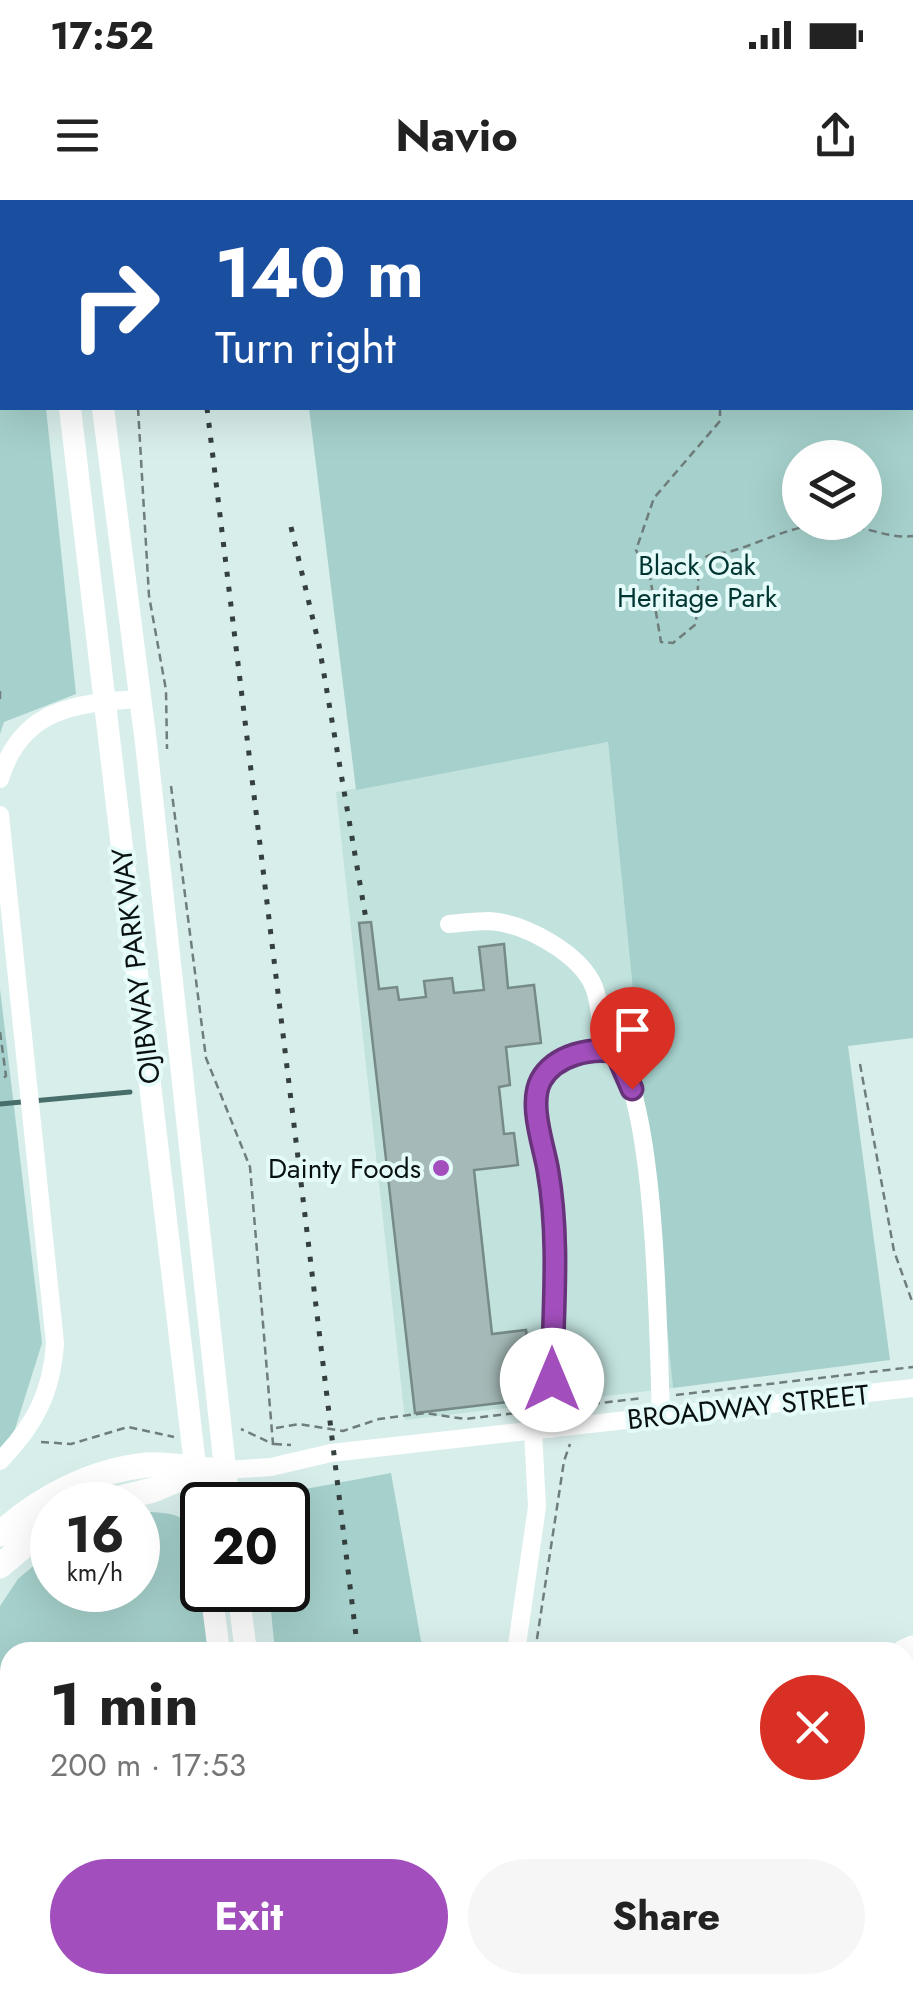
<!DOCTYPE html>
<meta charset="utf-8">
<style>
:root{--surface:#fff;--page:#f6f6f6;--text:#222;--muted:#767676;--accent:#a24fbd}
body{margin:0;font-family:Jost,sans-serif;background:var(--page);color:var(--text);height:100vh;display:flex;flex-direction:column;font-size:38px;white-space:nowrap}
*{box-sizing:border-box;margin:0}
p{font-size:32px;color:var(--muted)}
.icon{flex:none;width:55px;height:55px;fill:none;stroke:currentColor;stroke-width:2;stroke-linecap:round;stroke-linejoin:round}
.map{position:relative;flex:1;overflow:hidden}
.side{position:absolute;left:0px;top:1442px;width:915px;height:352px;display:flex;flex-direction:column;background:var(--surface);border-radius:30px 30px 0 0;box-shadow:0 10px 40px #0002}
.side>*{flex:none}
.top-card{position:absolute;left:0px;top:0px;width:915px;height:210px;box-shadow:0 10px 40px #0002;background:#1a4fa0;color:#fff;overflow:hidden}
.fabs{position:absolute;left:782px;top:240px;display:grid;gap:20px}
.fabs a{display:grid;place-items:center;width:100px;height:100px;border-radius:50%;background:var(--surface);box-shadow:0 10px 40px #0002;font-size:50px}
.speed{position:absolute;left:30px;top:1282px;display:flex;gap:20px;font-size:50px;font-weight:700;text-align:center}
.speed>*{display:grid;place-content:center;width:130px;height:130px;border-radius:50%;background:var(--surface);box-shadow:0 10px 40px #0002;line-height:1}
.speed small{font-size:25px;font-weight:400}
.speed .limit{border:5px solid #111;border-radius:15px;background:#fff;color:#111}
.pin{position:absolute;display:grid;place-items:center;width:85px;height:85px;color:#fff;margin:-102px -42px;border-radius:50% 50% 50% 0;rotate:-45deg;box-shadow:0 0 10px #0007}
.pin .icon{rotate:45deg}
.me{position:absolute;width:110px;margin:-55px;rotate:0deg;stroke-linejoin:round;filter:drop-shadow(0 0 8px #0008)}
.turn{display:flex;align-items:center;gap:35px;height:210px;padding:0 50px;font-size:45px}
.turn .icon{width:130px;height:130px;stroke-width:2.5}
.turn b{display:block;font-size:70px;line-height:85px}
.round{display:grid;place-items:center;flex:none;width:105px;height:105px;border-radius:52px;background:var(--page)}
.headline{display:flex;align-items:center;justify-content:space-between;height:170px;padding:0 50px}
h1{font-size:60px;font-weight:700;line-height:75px}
.cta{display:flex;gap:20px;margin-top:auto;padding:20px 50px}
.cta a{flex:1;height:115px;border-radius:60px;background:var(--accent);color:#fff;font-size:40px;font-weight:700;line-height:115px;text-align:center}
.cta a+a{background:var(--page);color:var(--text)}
.status{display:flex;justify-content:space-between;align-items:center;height:70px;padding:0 50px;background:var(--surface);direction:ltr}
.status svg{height:28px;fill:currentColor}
header{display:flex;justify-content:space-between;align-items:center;height:130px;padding:0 50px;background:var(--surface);font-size:45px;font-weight:700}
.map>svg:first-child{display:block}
</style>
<div class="status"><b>17:52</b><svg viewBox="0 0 49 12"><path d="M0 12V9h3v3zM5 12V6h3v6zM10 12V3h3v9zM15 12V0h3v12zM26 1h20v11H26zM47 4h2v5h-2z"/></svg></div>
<header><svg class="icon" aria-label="menu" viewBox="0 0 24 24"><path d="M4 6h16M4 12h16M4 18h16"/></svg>Navio<svg class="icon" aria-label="share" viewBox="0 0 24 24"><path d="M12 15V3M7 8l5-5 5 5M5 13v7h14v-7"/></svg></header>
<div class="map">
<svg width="913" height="1794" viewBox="0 0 913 1794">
<rect width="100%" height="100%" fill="#d8eeeb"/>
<!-- built -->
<polygon fill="#c2e2de" points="608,542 673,1188 405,1220 336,592"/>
<!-- green -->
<g fill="#a5d0cb" fill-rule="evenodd">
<polygon points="0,0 24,2 2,2 2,208 46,208 76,494 4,522 0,534"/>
<path d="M284,0H913V838L848,846L890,1160L673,1188L608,542L356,590L309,208H912V2ZM800,258H865V322H800Z"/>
<polygon points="0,789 42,1143 10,1245 0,1252"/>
<polygon points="391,1273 423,1452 275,1452 269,1390 288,1390 288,1305 268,1305 273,1295"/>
<path d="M149,1312C161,1313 176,1312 186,1322C205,1342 205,1423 208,1452H10V1677L0,1672V1406L18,1379L52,1350V1390H138V1315Z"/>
<polygon points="291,1785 461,1785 465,1794 290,1794"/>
</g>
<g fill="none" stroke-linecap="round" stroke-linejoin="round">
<!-- stream -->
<polyline stroke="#486e6b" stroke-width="5" points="0,904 130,892"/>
</g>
<!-- building -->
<polygon fill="#a5bab8" stroke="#768a88" stroke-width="2.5" points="371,722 379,789 397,787 399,800 426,797 424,781 452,778 454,793 484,790 479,747 504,744 508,788 534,785 541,843 506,847 510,885 499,887 504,934 514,933 518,965 474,970 492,1134 526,1130 534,1199 415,1213 359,723"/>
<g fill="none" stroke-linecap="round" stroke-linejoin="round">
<!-- path -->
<g stroke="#6f7d7b" stroke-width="2.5" stroke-dasharray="8 5" stroke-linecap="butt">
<polyline points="102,0 103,2"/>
<polyline points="553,0 553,2"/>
<polyline points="686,0 687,2"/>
<polyline points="520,2 520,0"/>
<polyline points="912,97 913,96"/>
<polyline points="912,160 913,161"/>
<polyline points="138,208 149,396 166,490 167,549"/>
<path d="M720,208V221L654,298L636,350L650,377L661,442L673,443L696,424L699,365C705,351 719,355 732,351C772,339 800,320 844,325C868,327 889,339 913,336"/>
<polyline points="0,491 0,501"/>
<polyline points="171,586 206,858 250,967 273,1244 241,1229"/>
<polyline points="0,832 6,876 0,880"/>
<polyline points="860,864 894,1051 913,1104"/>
<polyline points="676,1195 913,1167"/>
<polyline points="566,1207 643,1198"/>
<polyline points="276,1228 299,1224 343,1231 379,1219 425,1213 465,1219 534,1211"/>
<polyline points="41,1242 71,1244 128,1227 174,1237"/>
<polyline points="274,1244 291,1245"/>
<polyline points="535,1452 564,1261 570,1244"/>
</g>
<!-- minor -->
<g stroke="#fff" stroke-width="18">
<path d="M0,579C21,509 74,503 139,499"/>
<path d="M0,615L55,1143C52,1193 34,1226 0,1261"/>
<path d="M449,724C462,723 476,721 489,721C524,723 580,753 594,787C601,805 601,830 604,850"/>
<path d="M551,1229C552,1145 560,1060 549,977C545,950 527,903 542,879C557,855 591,847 616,852C657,912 658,1137 661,1217"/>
<polyline points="225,1270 271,1267 331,1253 913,1188"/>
<polyline points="516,1452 537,1307 533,1231"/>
<polyline points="905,1683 913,1675"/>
<polyline points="905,1722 913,1731"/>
<polyline points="674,1785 707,1790 756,1785"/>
</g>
<!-- major -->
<g stroke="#fff" stroke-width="22">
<polyline points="46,0 46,2"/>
<polyline points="78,0 78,2"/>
<polyline points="70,208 202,1324"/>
<polyline points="103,208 146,543 229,1305"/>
<polyline points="211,1390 219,1452"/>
<polyline points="238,1390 246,1452"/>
<polyline points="245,1794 245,1785"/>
<polyline points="271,1794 271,1785"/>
</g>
<!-- highway -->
<g stroke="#fff" stroke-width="25">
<polyline points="92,1305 153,1290 196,1272"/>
<path d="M0,1334C39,1298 93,1270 147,1265C173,1263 199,1272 225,1270"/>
<polyline points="0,1366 52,1322"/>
<polyline points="904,1452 913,1448"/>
<polyline points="905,1513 913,1510"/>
<polyline points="0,1692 10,1696"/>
<polyline points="0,1779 10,1775"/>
<polyline points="67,1794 88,1785"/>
<polyline points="131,1794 148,1785"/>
</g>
<!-- rail -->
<g stroke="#343f3e" stroke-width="5" stroke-dasharray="5 10" stroke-linecap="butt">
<polyline points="182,0 182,2"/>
<polyline points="270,2 270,0"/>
<polyline points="207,208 358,1452"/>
<polyline points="291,327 319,445 366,719"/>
<polyline points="477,1785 481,1794"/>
</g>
</g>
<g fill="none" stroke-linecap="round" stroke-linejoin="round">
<defs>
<path id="route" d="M552,1180C553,1111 560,1040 548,971C544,946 528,904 541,880C555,855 591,847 616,852L632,889"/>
</defs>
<!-- route casing -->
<use href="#route" stroke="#69337b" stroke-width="25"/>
<!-- route -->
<use href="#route" stroke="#a24fbd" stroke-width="18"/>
</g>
<!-- markers -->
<circle fill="#a24fbd" stroke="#e5fbf9" stroke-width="4" cx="441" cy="968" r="10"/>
<g text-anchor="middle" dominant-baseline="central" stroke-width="8" stroke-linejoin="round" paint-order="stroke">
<!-- park labels -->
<g font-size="28" fill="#013532" stroke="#e5fbf9">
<text x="697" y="365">Black Oak<tspan x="697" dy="32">Heritage Park</tspan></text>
</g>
<!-- street labels -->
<g font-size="28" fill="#0a1211" stroke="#e5fbf9">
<text transform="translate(136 766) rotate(-97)">OJIBWAY PARKWAY</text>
<text transform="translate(748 1207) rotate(-6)">BROADWAY STREET</text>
</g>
<!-- poi labels -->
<g font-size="28" fill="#0a1211" stroke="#e5fbf9" text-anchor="end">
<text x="421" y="968">Dainty Foods</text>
</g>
</g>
</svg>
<div class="fabs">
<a><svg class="icon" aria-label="layers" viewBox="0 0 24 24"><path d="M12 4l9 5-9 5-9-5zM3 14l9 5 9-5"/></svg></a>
</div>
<div class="speed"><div>16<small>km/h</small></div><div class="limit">20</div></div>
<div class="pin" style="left:632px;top:889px;background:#d93025"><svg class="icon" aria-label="arrive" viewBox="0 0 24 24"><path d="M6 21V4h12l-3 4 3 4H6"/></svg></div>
<svg class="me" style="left:552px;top:1180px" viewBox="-20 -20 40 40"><circle r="19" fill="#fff"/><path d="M0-13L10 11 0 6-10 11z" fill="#a24fbd"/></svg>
<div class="top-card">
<div class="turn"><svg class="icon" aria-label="right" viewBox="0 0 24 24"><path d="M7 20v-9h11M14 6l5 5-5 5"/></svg><div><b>140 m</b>Turn right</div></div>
</div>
<section class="side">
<div class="headline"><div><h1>1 min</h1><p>200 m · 17:53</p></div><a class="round" style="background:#d93025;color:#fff"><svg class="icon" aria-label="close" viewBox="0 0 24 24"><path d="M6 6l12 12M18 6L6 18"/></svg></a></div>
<div class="cta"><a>Exit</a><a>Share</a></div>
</section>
</div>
